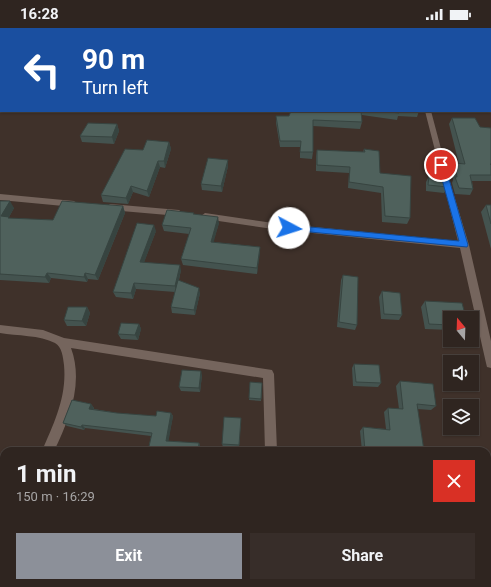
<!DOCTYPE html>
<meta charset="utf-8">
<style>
:root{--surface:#2f2520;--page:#372d29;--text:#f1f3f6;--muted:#a7a5a5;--line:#4a423e;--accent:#8c9099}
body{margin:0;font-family:Roboto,sans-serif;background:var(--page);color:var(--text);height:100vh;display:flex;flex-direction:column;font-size:15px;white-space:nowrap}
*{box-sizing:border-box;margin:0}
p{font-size:13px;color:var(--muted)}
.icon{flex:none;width:22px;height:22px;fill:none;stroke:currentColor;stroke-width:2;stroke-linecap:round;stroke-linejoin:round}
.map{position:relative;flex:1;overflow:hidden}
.sheet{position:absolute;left:0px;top:419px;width:491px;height:140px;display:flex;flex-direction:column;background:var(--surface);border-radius:12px 12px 0 0;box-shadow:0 1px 3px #0004,0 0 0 1px var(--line)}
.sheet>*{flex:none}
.hud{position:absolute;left:0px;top:0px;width:491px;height:84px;box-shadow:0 1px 3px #0004,0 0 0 1px var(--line);background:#1a4fa0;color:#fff;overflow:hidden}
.needle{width:26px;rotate:341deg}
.buttons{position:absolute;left:443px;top:283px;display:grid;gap:8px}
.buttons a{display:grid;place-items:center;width:36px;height:36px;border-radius:0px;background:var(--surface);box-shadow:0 1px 3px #0004,0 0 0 1px var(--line);font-size:20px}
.pin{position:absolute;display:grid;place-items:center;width:34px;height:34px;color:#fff;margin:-17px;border:2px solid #fff;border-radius:50%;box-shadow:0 1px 4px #0007}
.me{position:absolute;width:44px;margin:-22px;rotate:95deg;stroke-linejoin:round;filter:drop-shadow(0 0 3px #0008)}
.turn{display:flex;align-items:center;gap:14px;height:84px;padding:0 16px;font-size:18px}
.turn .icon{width:52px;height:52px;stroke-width:2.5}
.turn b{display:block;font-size:28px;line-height:34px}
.round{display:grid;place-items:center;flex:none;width:42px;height:42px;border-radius:0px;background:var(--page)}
.summary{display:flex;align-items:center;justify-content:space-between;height:68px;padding:0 16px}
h1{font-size:24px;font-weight:700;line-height:30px}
.button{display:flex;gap:8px;margin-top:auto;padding:8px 16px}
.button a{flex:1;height:46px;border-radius:0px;background:var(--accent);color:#fff;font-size:16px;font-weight:700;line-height:46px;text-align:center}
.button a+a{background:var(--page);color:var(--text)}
.status{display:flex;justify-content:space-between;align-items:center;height:28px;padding:0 20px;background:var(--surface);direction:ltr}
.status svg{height:11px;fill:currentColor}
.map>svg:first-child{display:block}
</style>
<div class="status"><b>16:28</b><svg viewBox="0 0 49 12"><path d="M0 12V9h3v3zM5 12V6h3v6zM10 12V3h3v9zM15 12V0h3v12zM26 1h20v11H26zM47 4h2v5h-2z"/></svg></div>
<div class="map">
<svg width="491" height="559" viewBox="0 0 491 559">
<rect width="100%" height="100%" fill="#3f312a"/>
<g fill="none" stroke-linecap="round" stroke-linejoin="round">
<!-- minor -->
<g fill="#75655d" fill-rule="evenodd">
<polygon points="118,0 126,0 127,1 119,1"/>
<rect x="412" y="0" width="6" height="1"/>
<polygon points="425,83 431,83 449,151 469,217 491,313 491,340 487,339 486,335 460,220 273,201 205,191 201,188 205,185 273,195 458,213"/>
<polygon points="0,166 74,173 78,176 74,179 0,172"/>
<polygon points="110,176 179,182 183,185 179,188 110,182 106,179"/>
<path d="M0,297L43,302L64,310L272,342L274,346L277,423H265L263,350L71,320C84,355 69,392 54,423H42C54,395 67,369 64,337C63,329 62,319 55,315C40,307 17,308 0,305Z"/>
<polygon points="4,526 4,547 0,549 0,528"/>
<rect x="266" y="555" width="14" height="4"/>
</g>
</g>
<!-- wall -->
<g fill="#44534f">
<polygon points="369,0 394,0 394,1 375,1"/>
<polygon points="291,83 419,83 417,89 398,88 397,92 362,87 362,94 360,101 313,98 313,124 312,131 300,130 300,119 280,119 276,95 276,88 289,88"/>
<polygon points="452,90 480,99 491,100 491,153 472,153 473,161 470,167 455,166 452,155 453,152 452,142 455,135 459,136 449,96"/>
<polygon points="117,96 119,103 114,116 82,114 80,108"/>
<polygon points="169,114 171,121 165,140 160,139 149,169 133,164 128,176 103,174 101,167 143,122"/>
<polygon points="364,121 410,190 407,196 382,194 381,165 348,160 349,145 316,143 316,128 317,122 363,124"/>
<polygon points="228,132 228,138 222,164 202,162 201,156"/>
<polygon points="429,148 448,159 444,165 426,163 426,154"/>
<polygon points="0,173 14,180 9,189 9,190 53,192 123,178 125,185 98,252 88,251 87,254 51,250 49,255 0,252"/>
<polygon points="486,177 491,177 491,221 481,184"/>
<polygon points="194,186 219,195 213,214 260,219 257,246 183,237 181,231 189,206 164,203 162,197"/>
<polygon points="156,203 144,234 181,242 179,252 200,265 195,287 172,285 171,279 175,264 136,261 133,271 116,269 113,264"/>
<polygon points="343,247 357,297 355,302 337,299 341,252"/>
<polygon points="382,263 402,287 399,292 381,291 379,269"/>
<polygon points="425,273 450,290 450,302 425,301 421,279"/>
<polygon points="87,279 90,285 86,298 67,298 64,292"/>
<polygon points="139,296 141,301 138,312 121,311 118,306"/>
<polygon points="354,336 381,355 378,359 353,358 352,340"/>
<polygon points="202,347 200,364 181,363 179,359"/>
<polygon points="400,353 436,378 431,382 417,381 424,423 362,423 360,403 363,399 386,401 384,384 388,380 399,381 396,358"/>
<polygon points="250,354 262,355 261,373 249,372"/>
<polygon points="72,372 91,376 94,380 94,381 117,385 156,388 157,383 171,385 173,388 168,413 199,415 200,418 200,423 148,423 151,408 85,400 84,402 67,398 63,395"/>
<polygon points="241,390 239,420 223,419 222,416"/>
<polygon points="363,555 381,555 401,559 363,559"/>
<polygon points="401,555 487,555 491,559 402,559"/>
</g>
<!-- shaded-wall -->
<g fill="#374440">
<polygon points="64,0 75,0 73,1 63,1"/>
<polygon points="117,96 119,103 114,116 112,109"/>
<polygon points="169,114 171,121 165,140 164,133"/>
<polygon points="228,132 228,138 222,164 221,158"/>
<polygon points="158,133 160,139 149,169 147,163"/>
<polygon points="131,158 133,164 128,176 126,170"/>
<polygon points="10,173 14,180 9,189 13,195 1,188"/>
<polygon points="123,178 125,185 98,252 95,247"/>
<polygon points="218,189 219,195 212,220 211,214"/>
<polygon points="154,197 156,203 142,240 140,234"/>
<polygon points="260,219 260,225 257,246 257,240"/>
<polygon points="180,237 181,242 176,264 175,258"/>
<polygon points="47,245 51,250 49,255 45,249"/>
<polygon points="85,245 88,251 87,254 84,249"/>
<polygon points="134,255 136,261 133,271 131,265"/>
<polygon points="199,260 200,265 195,287 194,282"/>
<polygon points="87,279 90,285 86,298 82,293"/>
<polygon points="139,296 141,301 138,312 135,307"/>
<polygon points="201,343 202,347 200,364 199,360"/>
<polygon points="91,376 94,380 92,384 89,381"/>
<polygon points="171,385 173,388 168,416 166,413"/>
<polygon points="82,397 85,400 84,402 81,399"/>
<polygon points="199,415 200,418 200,423 198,423"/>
<polygon points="46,555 52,555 50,559 45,559"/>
</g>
<!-- building -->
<g fill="#4f615c" stroke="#374440">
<polygon points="36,0 64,0 63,1 35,1"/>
<polygon points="141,0 177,0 176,1 140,1"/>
<rect x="378" y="0" width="16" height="1"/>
<polygon points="448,0 482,0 483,1 448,1"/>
<polygon points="291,83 361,83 362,94 313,92 313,124 300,124 301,113 280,113 276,88 289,88"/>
<polygon points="381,83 399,83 399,85"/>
<polygon points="452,90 475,90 480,99 491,100 491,136 490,136 491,137 491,147 470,147 473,161 459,160 455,149 457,149 455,135 465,136"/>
<polygon points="88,95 117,96 112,109 80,108"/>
<polygon points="147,112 169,114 164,133 158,133 147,163 131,158 126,170 101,167 125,121 143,122"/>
<polygon points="364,121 379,123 380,145 411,148 410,190 385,188 383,159 349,154 350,139 317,137 317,122 365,124"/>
<polygon points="208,130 228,132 221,158 201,156"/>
<polygon points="429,148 445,148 448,159 428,157"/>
<polygon points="0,173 10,173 1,188 9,189 8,190 53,192 62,173 123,178 95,247 85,245 84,249 47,245 45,249 0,246"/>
<polygon points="486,177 491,177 491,196"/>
<polygon points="167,182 194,185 193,186 218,189 211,214 260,219 257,240 181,231 191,200 162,197"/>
<polygon points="137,195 154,197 140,234 180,237 175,258 134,255 131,265 113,264"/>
<polygon points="343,247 358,249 357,297 339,294"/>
<polygon points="178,252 199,260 194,282 171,279"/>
<polygon points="382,263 400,265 402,287 384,286"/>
<polygon points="425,273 462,275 466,290 450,290 450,297 429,296"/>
<polygon points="68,279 87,279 82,293 64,292"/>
<polygon points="121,295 139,296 135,307 118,306"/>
<polygon points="354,336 379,337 381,355 356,354"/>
<polygon points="182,342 201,343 199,360 179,359"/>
<polygon points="400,353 433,356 436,378 417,376 424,423 365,423 363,399 390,402 388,380 403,381"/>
<polygon points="250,354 262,355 261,371 249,370"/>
<polygon points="72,372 91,376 89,381 117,385 156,388 157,383 171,385 166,413 199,415 198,423 148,423 152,405 82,397 81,399 63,395"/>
<polygon points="224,389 241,390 239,417 222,416"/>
<polygon points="4,456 4,494 0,493 0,466"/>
<rect x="487" y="462" width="4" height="28"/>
<polygon points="487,512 491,513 491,559 406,559 406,555 487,555"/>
<polygon points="12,555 46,555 45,559 11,559"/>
<polygon points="367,555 381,555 401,559 367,559"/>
</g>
<!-- route -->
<polygon fill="#1a73e8" stroke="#114b97" points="441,135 445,137 468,217 467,219 289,202 285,200 289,197 459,213 438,137"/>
</svg>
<div class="buttons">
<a><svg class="needle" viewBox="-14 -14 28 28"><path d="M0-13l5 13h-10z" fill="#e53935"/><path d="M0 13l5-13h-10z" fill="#a7a5a5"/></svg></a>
<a><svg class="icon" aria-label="sound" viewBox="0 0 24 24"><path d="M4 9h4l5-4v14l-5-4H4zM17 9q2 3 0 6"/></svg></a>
<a><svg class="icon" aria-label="layers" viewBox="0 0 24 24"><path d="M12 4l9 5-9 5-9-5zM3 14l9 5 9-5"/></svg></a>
</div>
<div class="pin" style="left:441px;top:137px;background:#d93025"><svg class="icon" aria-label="arrive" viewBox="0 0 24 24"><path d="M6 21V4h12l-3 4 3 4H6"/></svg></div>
<svg class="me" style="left:289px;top:200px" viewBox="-20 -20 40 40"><circle r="19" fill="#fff"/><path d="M0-13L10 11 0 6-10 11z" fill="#1a73e8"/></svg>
<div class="hud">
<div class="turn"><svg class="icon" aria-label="left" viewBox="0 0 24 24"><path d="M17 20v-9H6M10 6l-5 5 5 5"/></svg><div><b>90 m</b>Turn left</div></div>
</div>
<section class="sheet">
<div class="summary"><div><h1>1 min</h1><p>150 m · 16:29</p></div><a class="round" style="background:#d93025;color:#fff"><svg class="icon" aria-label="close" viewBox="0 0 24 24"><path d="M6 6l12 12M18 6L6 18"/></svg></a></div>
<div class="button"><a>Exit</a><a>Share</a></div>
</section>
</div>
